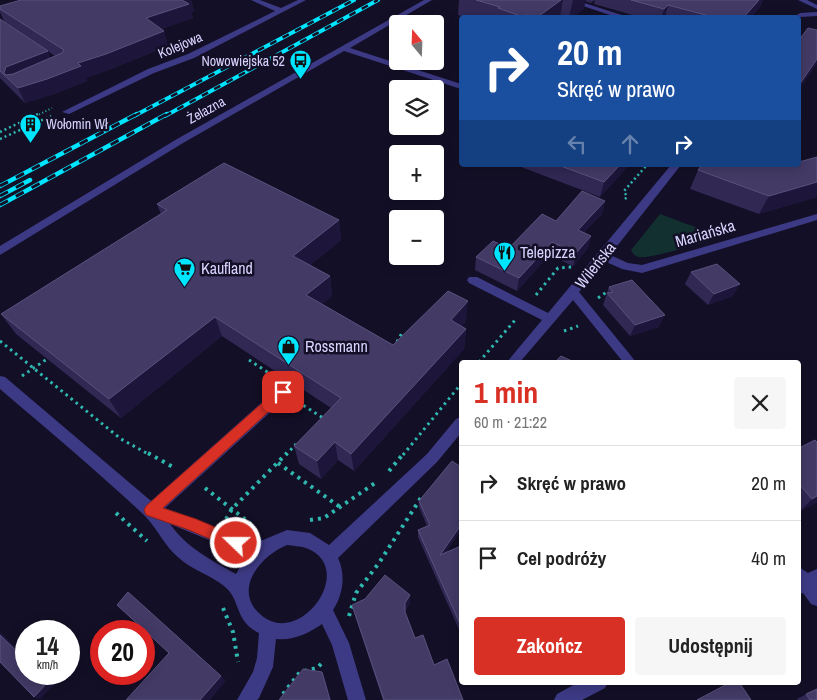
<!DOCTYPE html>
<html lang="pl">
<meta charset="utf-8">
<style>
:root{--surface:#fff;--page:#f6f6f6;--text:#222;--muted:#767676;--line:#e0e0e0;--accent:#d93025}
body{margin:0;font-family:"Archivo Narrow",sans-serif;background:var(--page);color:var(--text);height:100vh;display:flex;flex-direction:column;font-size:19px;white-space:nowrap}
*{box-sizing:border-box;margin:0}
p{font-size:16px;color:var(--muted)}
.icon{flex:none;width:28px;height:28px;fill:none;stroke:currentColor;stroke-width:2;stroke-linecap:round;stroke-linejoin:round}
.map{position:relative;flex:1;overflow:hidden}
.panel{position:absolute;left:459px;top:360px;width:342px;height:325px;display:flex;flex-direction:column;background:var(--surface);border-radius:5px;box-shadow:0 2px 12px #0003}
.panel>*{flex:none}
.banner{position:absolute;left:459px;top:15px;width:342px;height:152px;border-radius:5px;box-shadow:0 2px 12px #0003;background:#1a4fa0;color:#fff;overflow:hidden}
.needle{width:32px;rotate:341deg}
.tools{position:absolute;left:389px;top:15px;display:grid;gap:10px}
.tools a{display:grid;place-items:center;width:55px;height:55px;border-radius:5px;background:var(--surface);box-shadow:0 2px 12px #0003;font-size:25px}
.speed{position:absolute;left:15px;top:620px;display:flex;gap:10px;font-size:25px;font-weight:700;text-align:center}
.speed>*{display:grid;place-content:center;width:65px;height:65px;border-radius:50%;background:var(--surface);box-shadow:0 2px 12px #0003;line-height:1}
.speed small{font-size:12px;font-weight:400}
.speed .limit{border:8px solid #d22;background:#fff;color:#111}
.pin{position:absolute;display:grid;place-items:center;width:42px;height:42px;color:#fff;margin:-21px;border-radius:10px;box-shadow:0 2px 8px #0006}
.me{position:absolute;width:55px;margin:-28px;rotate:292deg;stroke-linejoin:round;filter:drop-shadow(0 0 4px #0008)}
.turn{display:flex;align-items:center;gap:18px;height:105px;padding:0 15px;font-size:22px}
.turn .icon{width:65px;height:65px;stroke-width:2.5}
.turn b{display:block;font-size:35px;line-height:42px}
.lanes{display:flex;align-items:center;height:48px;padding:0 15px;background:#0003;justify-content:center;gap:25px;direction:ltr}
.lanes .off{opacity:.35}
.round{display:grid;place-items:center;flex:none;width:52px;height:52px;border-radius:5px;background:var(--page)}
.overview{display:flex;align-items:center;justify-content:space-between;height:85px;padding:0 15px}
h1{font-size:30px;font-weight:700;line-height:38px;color:var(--accent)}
.primary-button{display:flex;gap:10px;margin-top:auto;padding:10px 15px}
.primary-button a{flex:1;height:58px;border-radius:5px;background:var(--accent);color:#fff;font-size:20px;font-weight:700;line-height:58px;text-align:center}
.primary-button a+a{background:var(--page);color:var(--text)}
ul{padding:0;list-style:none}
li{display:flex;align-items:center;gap:15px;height:75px;padding:0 15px;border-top:1px solid var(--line)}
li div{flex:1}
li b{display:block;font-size:19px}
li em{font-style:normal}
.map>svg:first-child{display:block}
</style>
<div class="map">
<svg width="817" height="700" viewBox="0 0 817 700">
<rect width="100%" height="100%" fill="#130f26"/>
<!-- green -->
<path fill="#12302f" d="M660,214L722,237C706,241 653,259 639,257C634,256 633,254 631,250Z"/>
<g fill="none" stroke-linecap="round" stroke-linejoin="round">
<!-- path-far3 -->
<polyline stroke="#2fb8b0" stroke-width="2" stroke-dasharray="1 2.5" stroke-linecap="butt" points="36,116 52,108"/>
<!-- path-far2 -->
<g stroke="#2fb8b0" stroke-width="2.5" stroke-dasharray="2 3" stroke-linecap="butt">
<polyline points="0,132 38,114"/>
<polyline points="0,139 51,116"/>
<polyline points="625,199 627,197 624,191 647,165"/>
</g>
<!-- path-far1 -->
<g stroke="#2fb8b0" stroke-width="3" stroke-dasharray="2.5 4" stroke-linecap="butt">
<polyline points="536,295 558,268 572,267"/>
<polyline points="598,298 611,289"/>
<polyline points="564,331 578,326"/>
<polyline points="0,341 121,439 150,455"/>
<polyline points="397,342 403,331"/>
<polyline points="249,360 275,377"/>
<polyline points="479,362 516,319"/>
<polyline points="22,376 47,359"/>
<polyline points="298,402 323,418"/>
<polyline points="286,455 296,444"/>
<polyline points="403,455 461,384"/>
</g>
<!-- path -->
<g stroke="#2fb8b0" stroke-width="4" stroke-dasharray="3 5" stroke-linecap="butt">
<polyline points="148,453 173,467"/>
<polyline points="278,463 340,507"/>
<polyline points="389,471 404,453"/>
<polyline points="205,488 251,524"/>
<polyline points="116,513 147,541"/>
<polyline points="226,519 232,509 287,453"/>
<polyline points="310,520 324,518 375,483"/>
<polyline points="223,608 233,632 238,662"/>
<polyline points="349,616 356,593 379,563 422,496"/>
<polyline points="283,694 300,672 317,668 324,661"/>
</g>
<!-- minor -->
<g fill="#3d3a85" fill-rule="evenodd">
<polygon points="251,0 260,0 281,8 298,0 306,0 194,58 154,73 69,114 62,112 148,69 188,54 275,11"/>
<polygon points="424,0 432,0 350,48 461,84 461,89 344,51 183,143 0,255 0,246 177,139"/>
<polygon points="565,0 575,0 631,18 619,18"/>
<polygon points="798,0 807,0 817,5 817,9"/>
<polygon points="817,12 817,16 800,17 797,15 800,13"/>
<polygon points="671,165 681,165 610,255 628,263 642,265 817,214 817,220 642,273 622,269 604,261 579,292 636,362 623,362 573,300 520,362 507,362 542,320 469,283 467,280 469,277 477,277 548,313"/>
<path d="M0,376L5,377L151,501L278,388L283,387L288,388L290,392L288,396L165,508L236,535L263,540L287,530L310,533L329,545L427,454L456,419L461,417V433L437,462L338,558C346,575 343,595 333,610L349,643L366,700H348L332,645L322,624C309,633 293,641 276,639L273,667L259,698L257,700H237L253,672L257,658L259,633C234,621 241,599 224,586C211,575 192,570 179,558C164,546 157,527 143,514C97,471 48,430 0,389ZM170,524L236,551L248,553L236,574C211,560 187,548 170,524ZM287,545C293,546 300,546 306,548C358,567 301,649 261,615C232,590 260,556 287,545Z"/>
<polygon points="799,567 808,573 817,569 817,606 811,604 803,593 799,594"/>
<polygon points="579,682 608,682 605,688 582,700 554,700 557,694"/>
</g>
<defs>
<g id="rail-far1">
<polyline points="134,116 354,0"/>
<polyline points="165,116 378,0"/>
</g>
<g id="rail">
<polyline points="0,186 137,114"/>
<polyline points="0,196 30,180"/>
<polyline points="0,205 167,114"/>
</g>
</defs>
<!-- rail-far1 casing -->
<use href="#rail-far1" stroke="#00e5ff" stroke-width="4"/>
<!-- rail casing -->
<use href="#rail" stroke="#00e5ff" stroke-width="4.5"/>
<!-- rail-far1 -->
<use href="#rail-far1" stroke="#130f26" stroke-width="2.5" stroke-dasharray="7" stroke-linecap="butt"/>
<!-- rail -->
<use href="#rail" stroke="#130f26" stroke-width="3" stroke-dasharray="9" stroke-linecap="butt"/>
</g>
<!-- wall -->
<g fill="#312854">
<polygon points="191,0 194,11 191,12 193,18 161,29 164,31 168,46 111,69 86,78 87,81 54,94 25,103 0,78 0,19 51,58 55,56 4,21 0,12 0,6"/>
<polygon points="459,0 595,0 591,3 585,1 584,8 572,18 467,18 458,15"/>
<polygon points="595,0 763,0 760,7 750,18 643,18 594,4"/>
<polygon points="817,157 817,197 759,214 690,189 698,170 799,165"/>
<polygon points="516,165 629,165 600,197"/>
<polygon points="605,201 602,214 584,232 591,236 588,248 573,266 549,255 517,291 475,270 476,257 509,248 556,221"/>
<polygon points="157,204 339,220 341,240 310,265 330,276 332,296 322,304 393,345 466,321 462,326 466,329 464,349 354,471 338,460 321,479 299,464 294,446 331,408 222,336 121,418 16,334 1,314 161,214"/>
<polygon points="691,272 733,296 708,305 685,284"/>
<polygon points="609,287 659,327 630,336 603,305"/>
<polygon points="817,442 817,502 799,512 799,448"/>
<polygon points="419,501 461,530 446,552 461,546 461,634 418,537 418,530 427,526 419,507"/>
<polygon points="410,603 405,611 405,612 415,638 434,665 463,700 383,700 354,612 352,605"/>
<polygon points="817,689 817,700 798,700 797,699"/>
</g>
<!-- shaded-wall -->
<g fill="#1d163a">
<polygon points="181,0 191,0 194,11 191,12 193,18 150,33 146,18"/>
<polygon points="561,0 563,0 560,18 538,18 539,16"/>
<polygon points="573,0 586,0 584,8 572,18 569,18"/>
<polygon points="759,0 763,0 760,7 750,18 743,18"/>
<polygon points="668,5 665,18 661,18 664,9"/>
<polygon points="164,31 168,46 111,69 86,78 87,81 54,94 25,103 18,88 78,63"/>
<polygon points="48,51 54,66 13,82 4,73 6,67"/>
<polygon points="817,59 817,64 799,90 799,85"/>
<polygon points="620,165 629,165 600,197 604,182"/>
<polygon points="817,182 817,197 759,214 769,196"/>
<polygon points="605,201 602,214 575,242 578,230"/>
<polygon points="339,220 341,240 296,276 293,256"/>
<polygon points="591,236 588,248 573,266 576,253"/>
<polygon points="552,242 549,255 517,291 519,278"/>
<polygon points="330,276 332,296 309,315 306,295"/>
<polygon points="740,284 733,296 708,305 714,294"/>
<polygon points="468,301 466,321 449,340 451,320"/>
<polygon points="665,315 659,327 630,336 635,325"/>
<polygon points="215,317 222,336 121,418 109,399"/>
<polygon points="466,329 464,349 354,471 351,454"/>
<polygon points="335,442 338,460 321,479 317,461"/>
<polygon points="817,496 817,502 799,512 812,499"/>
<polygon points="461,525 461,530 440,561 440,555"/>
<polygon points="410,595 410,603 405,611 405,603"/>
<polygon points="0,632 26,658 26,660 0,635"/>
<polygon points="322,672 326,682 331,700 330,700"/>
<polygon points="40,674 43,674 54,685 40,699 34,697"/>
<polygon points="221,676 226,681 210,700 200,700"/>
</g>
<!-- building -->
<g fill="#433a66" stroke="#5a527e">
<polygon points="21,0 182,0 189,4 146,18 164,31 106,54 78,63 81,66 47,79 18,88 0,71 0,19 48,51 6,67 4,73 6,75 13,74 62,53 64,50 0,9 0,6"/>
<polygon points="476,0 561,0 539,16 526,15 523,17 498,8 500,7"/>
<polygon points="631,0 759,0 743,18 717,18 668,5 664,9"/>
<polygon points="808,28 817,30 817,59 799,85 799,40"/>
<polygon points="817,157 817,182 769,196 698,170 702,165 799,165 799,162"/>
<polygon points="224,163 339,220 293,256 330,276 306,295 393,345 448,291 468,301 451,320 466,329 351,454 335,442 317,461 294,446 341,398 215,317 109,399 1,314 167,210 157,204"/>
<polygon points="558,165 620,165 604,182"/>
<polygon points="582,191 605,201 578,230 591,236 576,253 552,242 519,278 476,257 493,241 509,248 542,214 556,221"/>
<polygon points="717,264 740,284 714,294 691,272"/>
<polygon points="632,280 665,315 635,325 607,293 613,292 609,287"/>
<polygon points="561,356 574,362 555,362"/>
<polygon points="815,440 817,442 817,496 812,499 799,484 799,448"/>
<polygon points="452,461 461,467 461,525 440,555 461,546 461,626 418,530 430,525 419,501"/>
<polygon points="385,575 410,595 405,603 405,612 415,638 423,635 434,665 447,659 463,700 384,700 352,605 365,599"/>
<polygon points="128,592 221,676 200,700 126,700 169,653 117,605"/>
<polygon points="0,635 26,660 26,674 40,674 48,682 34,697 0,662"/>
<polygon points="303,669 322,672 330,700 279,700"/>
<polygon points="731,682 739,682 751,700 697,700"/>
<polygon points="817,689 817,700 810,700 806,694"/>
</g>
<!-- route -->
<polygon fill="#d93025" stroke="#8d1f18" points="283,387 287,388 289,392 287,395 163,508 196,519 241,538 243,543 241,548 236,550 189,530 146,515 144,510 146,506 279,388"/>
<!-- icons -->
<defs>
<symbol id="bus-pin" viewBox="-11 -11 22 30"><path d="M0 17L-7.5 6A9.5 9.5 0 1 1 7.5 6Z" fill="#00e5ff" stroke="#130f26"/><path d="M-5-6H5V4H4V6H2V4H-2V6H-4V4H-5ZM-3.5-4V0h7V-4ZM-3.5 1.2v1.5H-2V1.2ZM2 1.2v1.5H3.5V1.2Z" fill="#111"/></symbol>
<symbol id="building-pin" viewBox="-11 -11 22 30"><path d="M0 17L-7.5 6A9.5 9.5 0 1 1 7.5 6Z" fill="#00e5ff" stroke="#130f26"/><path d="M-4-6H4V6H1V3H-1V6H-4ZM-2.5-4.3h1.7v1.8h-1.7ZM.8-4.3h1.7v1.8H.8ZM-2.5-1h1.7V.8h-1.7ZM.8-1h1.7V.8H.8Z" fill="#111"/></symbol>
<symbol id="restaurant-pin" viewBox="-11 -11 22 30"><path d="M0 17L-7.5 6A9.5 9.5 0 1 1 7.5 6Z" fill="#00e5ff" stroke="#130f26"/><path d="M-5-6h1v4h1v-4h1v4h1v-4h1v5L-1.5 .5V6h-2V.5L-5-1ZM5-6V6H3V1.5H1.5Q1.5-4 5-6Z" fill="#111"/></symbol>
<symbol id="supermarket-pin" viewBox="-11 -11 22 30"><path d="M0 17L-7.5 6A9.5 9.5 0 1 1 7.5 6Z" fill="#00e5ff" stroke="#130f26"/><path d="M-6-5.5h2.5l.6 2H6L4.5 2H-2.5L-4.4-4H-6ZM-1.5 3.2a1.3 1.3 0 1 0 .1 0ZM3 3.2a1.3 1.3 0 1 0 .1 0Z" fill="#111"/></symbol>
<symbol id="shop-pin" viewBox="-11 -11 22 30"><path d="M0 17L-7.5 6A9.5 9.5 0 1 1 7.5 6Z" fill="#00e5ff" stroke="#130f26"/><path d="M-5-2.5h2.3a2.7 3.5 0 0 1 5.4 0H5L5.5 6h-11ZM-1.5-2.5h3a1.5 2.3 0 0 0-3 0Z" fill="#111"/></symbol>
</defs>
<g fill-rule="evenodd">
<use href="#bus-pin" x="288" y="48" width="25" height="34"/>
<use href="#building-pin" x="18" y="112" width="25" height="34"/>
<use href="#restaurant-pin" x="492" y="240" width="25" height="34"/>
<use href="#supermarket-pin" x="172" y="256" width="25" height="34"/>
<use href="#shop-pin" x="276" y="334" width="25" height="34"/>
</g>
<g text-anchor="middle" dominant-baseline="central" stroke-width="5" stroke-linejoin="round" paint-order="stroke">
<!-- far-street labels -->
<g font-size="14" fill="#d9d4ff" stroke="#130f26">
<text transform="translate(180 45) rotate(-23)">Kolejowa</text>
<text transform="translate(206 110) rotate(-29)">Żelazna</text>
</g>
<!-- far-poi labels -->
<g font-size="14" fill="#d9d4ff" stroke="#130f26" text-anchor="end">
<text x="285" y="61">Nowowiejska 52</text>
<text x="46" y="124" text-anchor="start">Wołomin Wł</text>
</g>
<!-- street labels -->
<g font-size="16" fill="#d9d4ff" stroke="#130f26">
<text transform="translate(705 233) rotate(-16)">Mariańska</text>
<text transform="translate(595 265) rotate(-51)">Wileńska</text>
</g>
<!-- poi labels -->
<g font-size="16" fill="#d9d4ff" stroke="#130f26" text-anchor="start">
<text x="520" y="252">Telepizza</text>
<text x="201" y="268">Kaufland</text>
<text x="305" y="346">Rossmann</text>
</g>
</g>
</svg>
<div class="tools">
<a><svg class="needle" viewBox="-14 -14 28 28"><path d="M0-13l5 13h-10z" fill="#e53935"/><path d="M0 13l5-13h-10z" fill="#767676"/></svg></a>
<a><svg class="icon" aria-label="layers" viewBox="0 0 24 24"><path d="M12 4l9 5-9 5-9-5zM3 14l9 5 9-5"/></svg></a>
<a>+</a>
<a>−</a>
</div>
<div class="speed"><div>14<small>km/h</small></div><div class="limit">20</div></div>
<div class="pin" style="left:283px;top:392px;background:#d93025"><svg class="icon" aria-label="arrive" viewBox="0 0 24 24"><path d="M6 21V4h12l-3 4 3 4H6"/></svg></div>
<svg class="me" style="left:236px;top:543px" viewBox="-20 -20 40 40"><circle r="17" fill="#d93025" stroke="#fff" stroke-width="3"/><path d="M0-11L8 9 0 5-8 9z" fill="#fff"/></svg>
<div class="banner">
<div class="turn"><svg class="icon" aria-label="right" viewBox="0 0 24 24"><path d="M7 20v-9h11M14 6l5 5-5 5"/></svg><div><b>20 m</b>Skręć w prawo</div></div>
<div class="lanes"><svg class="icon off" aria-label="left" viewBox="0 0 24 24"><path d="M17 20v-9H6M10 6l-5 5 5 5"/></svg><svg class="icon off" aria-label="ahead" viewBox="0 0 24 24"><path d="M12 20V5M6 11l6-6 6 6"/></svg><svg class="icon" aria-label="right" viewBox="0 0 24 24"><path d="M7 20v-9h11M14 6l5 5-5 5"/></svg></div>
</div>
<section class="panel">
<div class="overview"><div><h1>1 min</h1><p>60 m · 21:22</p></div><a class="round"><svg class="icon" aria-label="close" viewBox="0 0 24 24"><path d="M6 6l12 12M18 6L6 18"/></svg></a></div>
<ul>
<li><svg class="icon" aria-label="right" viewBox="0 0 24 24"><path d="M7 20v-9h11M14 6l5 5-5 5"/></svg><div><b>Skręć w prawo</b></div><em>20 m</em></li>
<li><svg class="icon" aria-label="arrive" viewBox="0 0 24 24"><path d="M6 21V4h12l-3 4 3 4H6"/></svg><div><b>Cel podróży</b></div><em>40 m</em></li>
</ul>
<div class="primary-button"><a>Zakończ</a><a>Udostępnij</a></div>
</section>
</div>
